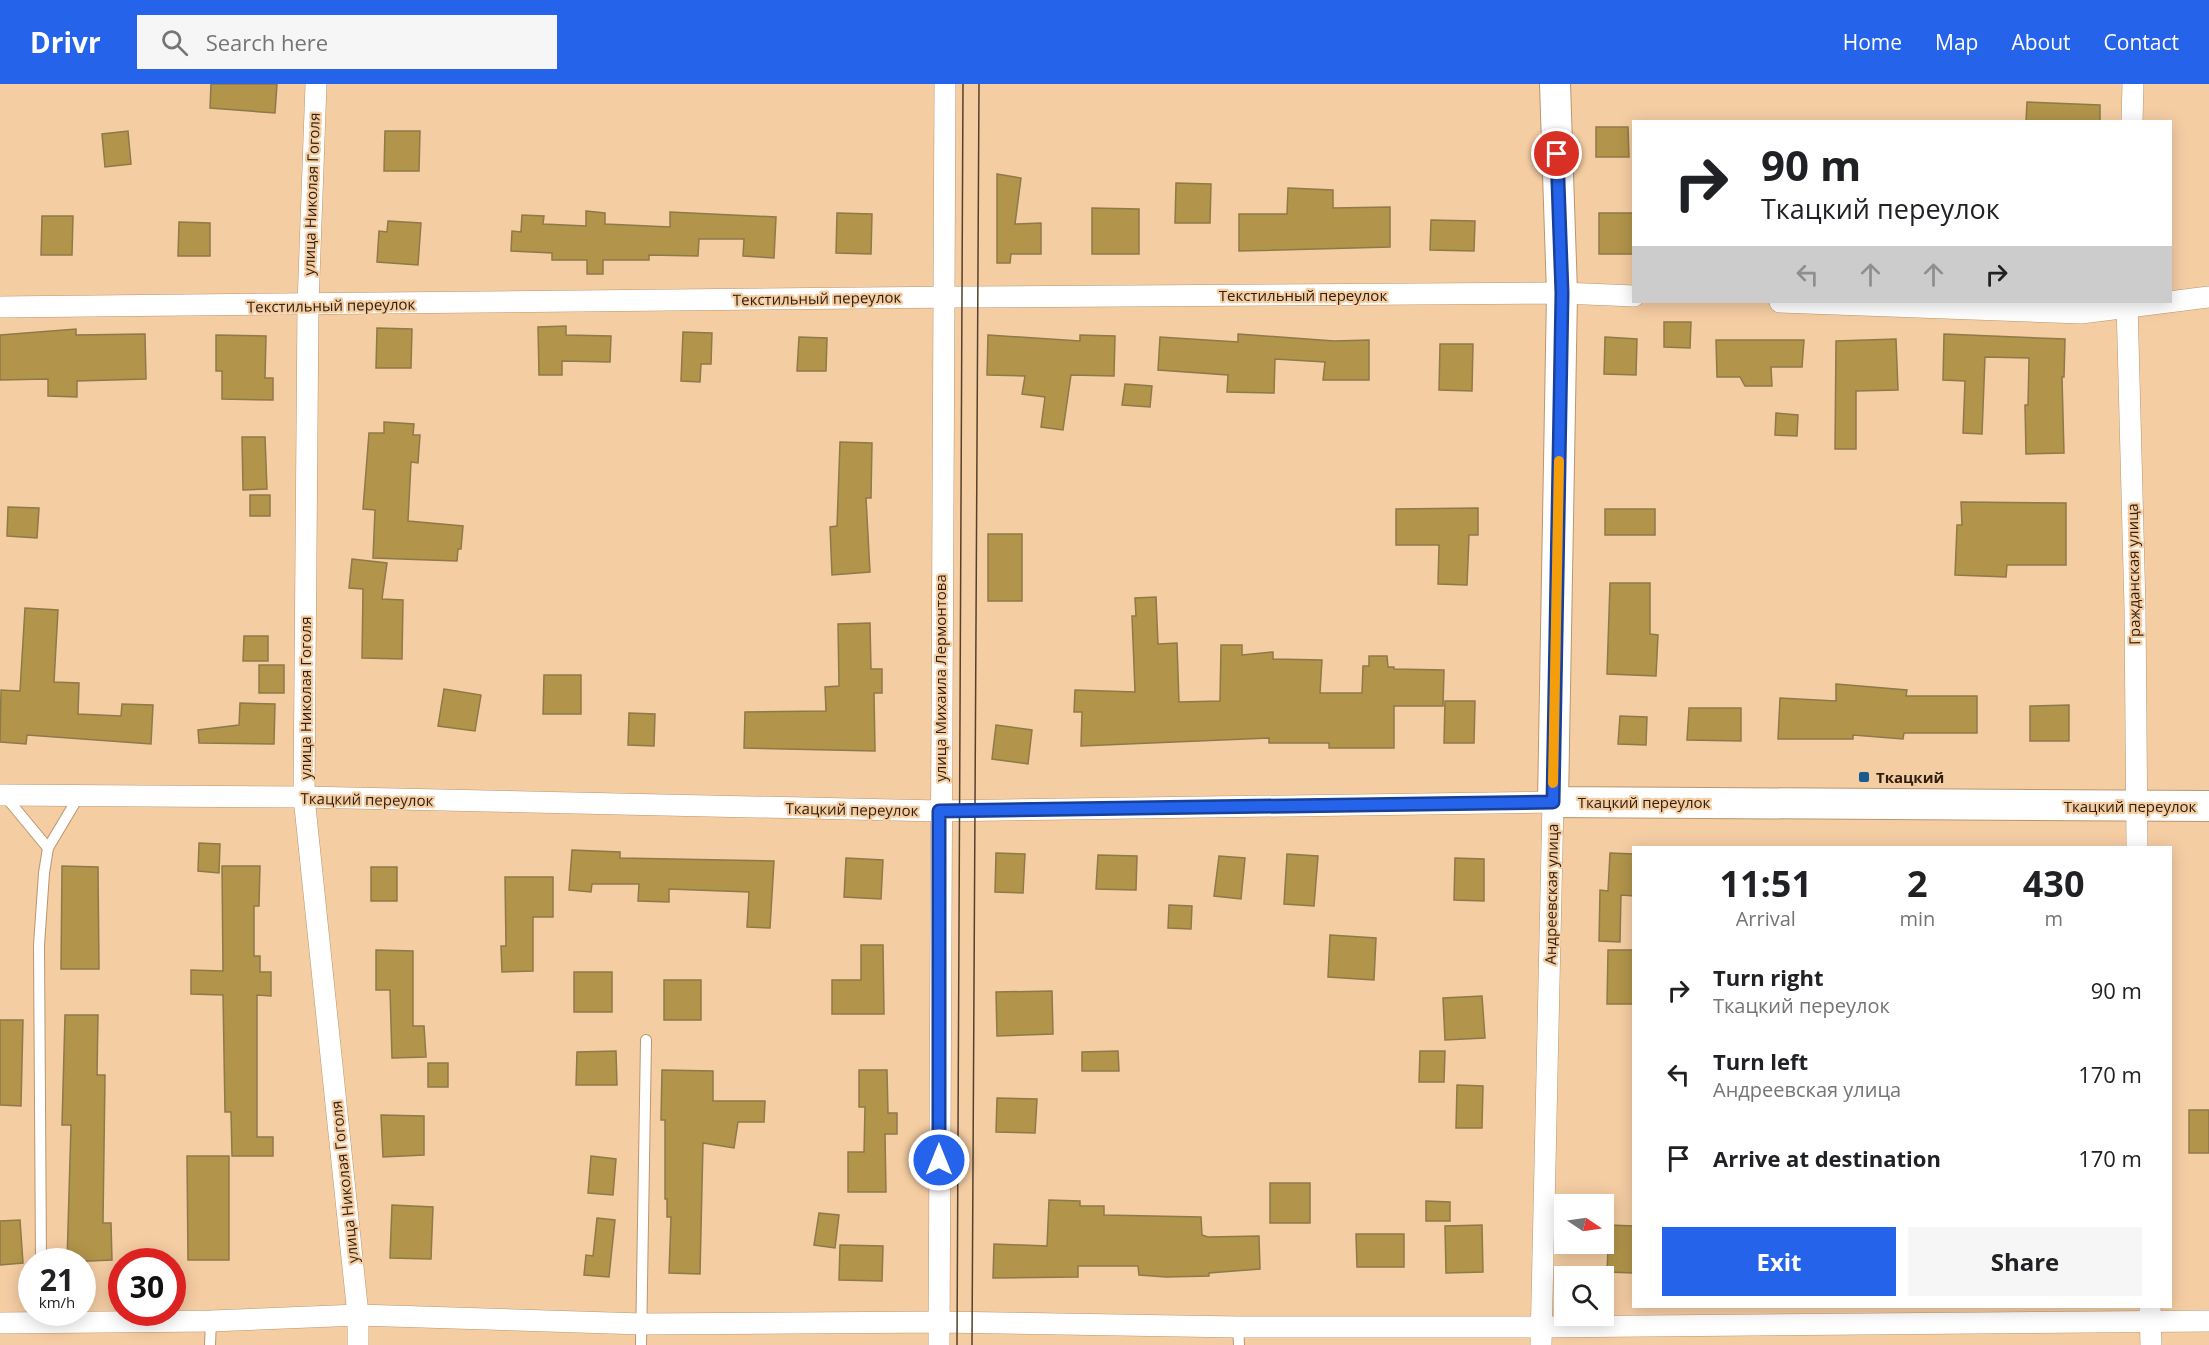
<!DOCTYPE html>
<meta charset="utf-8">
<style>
:root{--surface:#fff;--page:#f6f6f6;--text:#202124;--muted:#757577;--accent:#2563eb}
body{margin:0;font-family:"Open Sans",sans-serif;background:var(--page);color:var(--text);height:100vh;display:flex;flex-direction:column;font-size:22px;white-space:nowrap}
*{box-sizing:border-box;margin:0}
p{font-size:20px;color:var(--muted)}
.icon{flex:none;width:33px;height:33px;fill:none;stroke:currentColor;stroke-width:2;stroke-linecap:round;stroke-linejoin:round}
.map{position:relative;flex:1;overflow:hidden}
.drawer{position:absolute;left:1632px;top:762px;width:540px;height:462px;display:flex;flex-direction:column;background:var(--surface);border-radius:0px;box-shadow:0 3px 15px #0003}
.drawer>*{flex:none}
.guide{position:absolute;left:1632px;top:36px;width:540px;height:183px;border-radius:0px;box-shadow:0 3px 15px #0003;background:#fff;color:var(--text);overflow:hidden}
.needle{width:39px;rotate:103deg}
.controls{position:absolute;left:1554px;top:1110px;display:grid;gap:12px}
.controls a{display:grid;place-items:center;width:60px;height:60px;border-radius:0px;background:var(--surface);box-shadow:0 3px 15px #0003;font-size:30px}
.speed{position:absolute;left:18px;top:1164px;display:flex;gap:12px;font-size:30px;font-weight:700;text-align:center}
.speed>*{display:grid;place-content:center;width:78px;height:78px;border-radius:50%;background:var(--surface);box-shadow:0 3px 15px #0003;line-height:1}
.speed small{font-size:15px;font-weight:400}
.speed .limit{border:9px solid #d22;background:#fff;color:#111}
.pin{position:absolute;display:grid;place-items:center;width:51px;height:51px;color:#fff;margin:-26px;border:3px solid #fff;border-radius:50%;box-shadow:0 2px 6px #0007}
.me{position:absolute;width:66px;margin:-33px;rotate:0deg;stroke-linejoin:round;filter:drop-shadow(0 0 4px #0008)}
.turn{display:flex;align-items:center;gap:21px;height:126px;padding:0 30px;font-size:27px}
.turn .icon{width:78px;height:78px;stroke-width:2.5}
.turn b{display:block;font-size:42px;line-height:51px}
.lanes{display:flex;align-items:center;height:57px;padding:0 30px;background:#0003;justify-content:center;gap:30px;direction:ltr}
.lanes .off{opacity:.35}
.eta{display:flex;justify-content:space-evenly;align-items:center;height:102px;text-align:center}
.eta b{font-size:36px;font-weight:700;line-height:42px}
.cta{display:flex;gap:12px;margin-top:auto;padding:12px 30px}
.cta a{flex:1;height:69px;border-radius:0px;background:var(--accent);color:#fff;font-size:24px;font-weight:700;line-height:69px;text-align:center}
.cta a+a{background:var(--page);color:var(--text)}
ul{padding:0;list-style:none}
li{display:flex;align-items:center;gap:18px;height:84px;padding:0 30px}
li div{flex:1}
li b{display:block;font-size:22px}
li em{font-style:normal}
header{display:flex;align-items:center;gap:36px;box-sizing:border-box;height:84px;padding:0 30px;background:var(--accent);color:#fff}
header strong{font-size:28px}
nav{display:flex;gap:33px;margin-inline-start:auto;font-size:21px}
.search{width:420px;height:54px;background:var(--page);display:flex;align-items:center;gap:15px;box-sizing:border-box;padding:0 21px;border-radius:0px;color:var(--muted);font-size:22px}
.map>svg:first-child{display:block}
</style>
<header>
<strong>Drivr</strong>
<div class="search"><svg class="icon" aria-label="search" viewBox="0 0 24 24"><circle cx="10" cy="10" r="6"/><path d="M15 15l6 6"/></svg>Search here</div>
<nav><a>Home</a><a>Map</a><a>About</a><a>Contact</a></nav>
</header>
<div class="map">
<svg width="2209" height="1261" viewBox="0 0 2209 1261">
<rect width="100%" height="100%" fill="#f5cda3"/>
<!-- building -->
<g fill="#b2944a" stroke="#8e7949" stroke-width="1.5">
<polygon points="211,0 277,0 275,29 210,24"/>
<polygon points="2027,18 2100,21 2100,38 2026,38"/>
<polygon points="1596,43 1628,43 1629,73 1596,73"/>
<polygon points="128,47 131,80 105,83 102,50"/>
<polygon points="385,47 420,47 419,87 384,87"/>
<polygon points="997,90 1021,94 1015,140 1041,139 1041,170 1011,170 1010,179 997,179"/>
<polygon points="1176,99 1211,100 1210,139 1175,139"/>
<polygon points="1288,104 1333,106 1333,124 1390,123 1390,163 1239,167 1239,130 1287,130"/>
<polygon points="1092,124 1139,125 1139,170 1092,170"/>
<polygon points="586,127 605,129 605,140 670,143 670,128 776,133 774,174 743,172 744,155 699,155 698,172 649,171 649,176 603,176 603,190 587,190 587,176 552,176 552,169 511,167 512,147 521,148 522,131 544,132 543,140 586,142"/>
<polygon points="837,129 872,130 871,170 836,169"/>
<rect x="1599" y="129" width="34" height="41"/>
<polygon points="42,132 73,132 72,171 41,171"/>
<polygon points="1431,136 1475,137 1474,167 1430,166"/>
<polygon points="388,137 421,139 418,181 377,178 379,147 387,148"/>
<polygon points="179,138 210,139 210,172 178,172"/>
<polygon points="1664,238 1691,238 1690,264 1664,263"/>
<polygon points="566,242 566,251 611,252 610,278 562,277 562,291 539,291 538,243"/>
<polygon points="377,244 412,245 411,284 376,284"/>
<polygon points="76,245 76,251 145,250 146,295 77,297 77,313 48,312 48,295 0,296 0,251"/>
<polygon points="683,248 712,249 711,280 701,280 700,298 681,297"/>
<polygon points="1238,250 1334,257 1369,256 1369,296 1323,296 1325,278 1275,275 1274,309 1227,308 1228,291 1158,286 1160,253 1238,258"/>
<polygon points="1944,250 2065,255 2064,293 2062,293 2064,369 2026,370 2025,321 2028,321 2029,274 1985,273 1982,350 1963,349 1965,297 1943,296"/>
<polygon points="216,251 266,252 265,294 273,294 273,316 222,315 222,287 216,287"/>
<polygon points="988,251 1080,257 1080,251 1115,252 1114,292 1071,291 1063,346 1041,343 1045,313 1022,310 1025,292 987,291"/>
<polygon points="799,253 827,254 826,287 797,287"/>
<polygon points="1605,253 1637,255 1636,291 1604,290"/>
<polygon points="1896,255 1898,306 1856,307 1856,365 1835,365 1836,257"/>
<polygon points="1716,256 1804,256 1802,283 1771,283 1772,302 1745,302 1740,293 1717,293"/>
<polygon points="1440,260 1473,260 1472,307 1439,306"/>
<polygon points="1125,300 1152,302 1150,323 1122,321"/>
<polygon points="1776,329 1798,331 1797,352 1775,351"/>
<polygon points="384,338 414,340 413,351 420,351 418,379 411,378 408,437 463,442 461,465 458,465 457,477 373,474 375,426 363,425 369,349 384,349"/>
<polygon points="242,353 265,353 267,405 243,406"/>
<polygon points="840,358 872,359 871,414 866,414 870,488 832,491 830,443 837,442"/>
<rect x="250" y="411" width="20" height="21"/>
<polygon points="1961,418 2066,419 2066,481 2007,481 2006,493 1955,491 1957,441 1962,441"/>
<polygon points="8,423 39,424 37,454 7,452"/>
<polygon points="1478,424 1478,451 1469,451 1467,501 1438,500 1439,461 1396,461 1396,425"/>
<rect x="1605" y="425" width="50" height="26"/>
<rect x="988" y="450" width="34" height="67"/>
<polygon points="352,475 387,479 382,515 403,516 402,575 362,574 363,505 349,504"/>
<polygon points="1610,499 1650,499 1650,550 1658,551 1656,592 1607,590"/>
<polygon points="1156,513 1158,560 1177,559 1179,618 1220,617 1221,561 1242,561 1242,571 1273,568 1273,575 1322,576 1320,609 1362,609 1363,582 1369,582 1369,572 1387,572 1388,583 1394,583 1394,585 1444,586 1443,622 1394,622 1394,664 1329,664 1329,659 1269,659 1269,654 1081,662 1082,628 1074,628 1075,606 1135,608 1132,532 1136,532 1135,514"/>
<polygon points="25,524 58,526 54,598 79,599 78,630 121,632 122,620 153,621 151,660 27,651 26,660 0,658 1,606 20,607"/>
<polygon points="870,539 871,585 882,585 882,609 874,609 875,667 744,664 745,628 826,627 825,603 839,602 838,540"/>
<polygon points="244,552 268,552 268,577 243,577"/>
<rect x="259" y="581" width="25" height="28"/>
<polygon points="544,591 581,591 581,630 543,630"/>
<polygon points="1836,600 1907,606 1906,612 1977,612 1977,649 1904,649 1903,655 1853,651 1853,655 1778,655 1780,614 1836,617"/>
<polygon points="444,605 481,611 475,647 438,642"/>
<polygon points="1445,617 1475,617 1474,659 1444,659"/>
<polygon points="240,619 275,620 274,660 199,659 198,646 239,641"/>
<polygon points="2069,621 2069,657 2030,657 2030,622"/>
<polygon points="1689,624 1741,624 1741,657 1687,656"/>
<polygon points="629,629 655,630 654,662 628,661"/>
<polygon points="1620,632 1647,633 1646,661 1618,660"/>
<polygon points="996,641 1032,646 1028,680 992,675"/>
<polygon points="199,759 220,760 219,789 198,787"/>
<polygon points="572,766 620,768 620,774 774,777 770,844 747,843 749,808 669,805 669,818 638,817 639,800 592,800 591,808 569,806"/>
<polygon points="996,769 1025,770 1023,809 995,808"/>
<polygon points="1610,769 1634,770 1634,812 1621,811 1620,858 1599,857 1600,806 1608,807"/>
<polygon points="1287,770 1318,772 1314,822 1284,820"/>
<polygon points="1098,771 1137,772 1136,806 1096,805"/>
<polygon points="1219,772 1245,774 1241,815 1214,812"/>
<polygon points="846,774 883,776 881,815 844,813"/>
<polygon points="1455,774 1484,775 1484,817 1454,816"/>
<polygon points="62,782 98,783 99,885 61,885"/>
<polygon points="222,782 260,782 259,822 254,822 254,872 260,872 260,888 271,888 271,912 257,911 257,1053 273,1053 273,1072 232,1072 231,1028 225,1028 223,911 191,910 191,886 223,887"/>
<rect x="371" y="783" width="26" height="34"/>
<polygon points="505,793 553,793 553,833 533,833 533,887 502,888 501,862 506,862"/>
<polygon points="1169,821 1192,822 1191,845 1168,844"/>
<polygon points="1330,851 1376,854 1374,896 1328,893"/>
<polygon points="861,861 883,861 884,930 832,930 832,896 861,896"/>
<polygon points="376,866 413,867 413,942 424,942 426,973 392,974 390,906 376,906"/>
<polygon points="1608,866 1634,866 1634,920 1607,920"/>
<rect x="574" y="888" width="38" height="40"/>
<rect x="664" y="896" width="37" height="40"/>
<polygon points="1052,907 1053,950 997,952 996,908"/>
<polygon points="1482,912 1485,954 1445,956 1443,914"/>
<polygon points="65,931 98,931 97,991 105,991 103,1139 111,1139 112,1176 67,1178 71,1041 62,1041"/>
<polygon points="0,936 23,936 21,1022 0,1021"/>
<polygon points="616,967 617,1001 576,1001 577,968"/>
<polygon points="1118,967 1119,987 1082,987 1082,968"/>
<polygon points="1420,967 1445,967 1444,998 1419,998"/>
<rect x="428" y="979" width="20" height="24"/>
<polygon points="662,986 713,987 713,1017 765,1017 764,1038 738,1038 734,1064 703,1059 700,1190 669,1189 671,1133 667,1133 667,1115 665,1115 665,1036 661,1036"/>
<polygon points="859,986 887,986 888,1029 897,1029 897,1050 885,1050 886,1108 848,1108 848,1068 864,1068 865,1023 859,1023"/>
<polygon points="1457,1001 1483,1002 1482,1044 1456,1044"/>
<polygon points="997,1014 1037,1015 1035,1049 996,1048"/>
<rect x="2189" y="1026" width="20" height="43"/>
<polygon points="381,1031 424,1032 424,1071 383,1073"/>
<polygon points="187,1072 229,1072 229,1176 188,1176"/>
<polygon points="591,1072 616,1075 613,1111 588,1109"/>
<rect x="1270" y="1099" width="40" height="40"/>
<polygon points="1049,1116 1080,1117 1080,1122 1104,1122 1104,1131 1201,1133 1202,1151 1208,1153 1259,1152 1260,1185 1209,1189 1209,1192 1166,1193 1139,1191 1138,1182 1078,1182 1078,1193 993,1194 994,1160 1047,1162"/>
<polygon points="1426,1117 1450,1118 1450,1137 1426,1137"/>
<polygon points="392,1121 433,1123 431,1175 390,1174"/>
<polygon points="819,1129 839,1131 835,1164 814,1161"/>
<polygon points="597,1134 615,1136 609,1193 584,1191 586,1171 593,1172"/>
<polygon points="20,1136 23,1179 0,1181 0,1137"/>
<polygon points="1482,1141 1483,1188 1446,1189 1445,1142"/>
<polygon points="1609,1141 1634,1142 1634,1189 1607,1188"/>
<polygon points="1356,1150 1404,1150 1404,1183 1357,1183"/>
<polygon points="840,1161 883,1162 882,1197 839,1196"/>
</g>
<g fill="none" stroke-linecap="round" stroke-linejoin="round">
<defs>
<g id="lane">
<polyline points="5,712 48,764"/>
<polyline points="41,1178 39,861 44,789 48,764 79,712"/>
<polyline points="1238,1243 1239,1261"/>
<polyline points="210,1261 211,1237"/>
<polyline points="641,1261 646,956"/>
</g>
<g id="street">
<polyline points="316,0 308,221 304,713 358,1231 358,1261"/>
<polyline points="2132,38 2133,0"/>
<polyline points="1780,218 2081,229 2209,213"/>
<polyline points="2127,218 2135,524 2137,764"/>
<polyline points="0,223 962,213 1562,209 1634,212"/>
<polyline points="0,711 304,713 939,727 1553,718 1541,1261"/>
<polyline points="2150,1222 2151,1261"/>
<polyline points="0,1239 211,1237 358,1231 642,1240 939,1238 1238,1243 1540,1243 2209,1237"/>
<polyline points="939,1261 945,0"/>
</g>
<polyline id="secondary" points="1555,0 1562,209 1553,718 2209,722"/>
</defs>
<!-- lane casing -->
<use href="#lane" stroke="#bb956d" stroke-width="12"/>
<!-- street casing -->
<use href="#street" stroke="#bb956d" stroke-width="22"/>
<!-- secondary casing -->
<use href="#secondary" stroke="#bb956d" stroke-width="32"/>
<!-- lane -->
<use href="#lane" stroke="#fff" stroke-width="10"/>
<!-- street -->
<use href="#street" stroke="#fff" stroke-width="21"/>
<!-- secondary -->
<use href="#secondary" stroke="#fff" stroke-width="30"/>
<!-- tram -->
<g stroke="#54402b" stroke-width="1.5">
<polyline points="957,1261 963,0"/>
<polyline points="972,1261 979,0"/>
</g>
</g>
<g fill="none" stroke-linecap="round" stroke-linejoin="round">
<defs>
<polyline id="route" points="939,1076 939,727 1553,718 1562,209 1557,70"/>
</defs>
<!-- route casing -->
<use href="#route" stroke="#184099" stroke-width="15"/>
<!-- route -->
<use href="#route" stroke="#2563eb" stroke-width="10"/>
<!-- slow -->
<polyline stroke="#f59e0b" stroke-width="10" points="1553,699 1559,377"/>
</g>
<!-- markers -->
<rect fill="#185b90" stroke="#f5cda3" stroke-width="2" x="1858" y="687" width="12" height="12" rx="3"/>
<g text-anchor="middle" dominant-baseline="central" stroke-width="4.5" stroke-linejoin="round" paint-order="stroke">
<!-- street labels -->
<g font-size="15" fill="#2d1e0e" stroke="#f5cda3">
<text transform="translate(311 110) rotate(-88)">улица Николая Гоголя</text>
<text x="1303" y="211">Текстильный переулок</text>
<text transform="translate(817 214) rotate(-1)">Текстильный переулок</text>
<text transform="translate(331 221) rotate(-1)">Текстильный переулок</text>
<text transform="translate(2133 490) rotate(-91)">Гражданская улица</text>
<text transform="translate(940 594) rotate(-90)">улица Михаила Лермонтова</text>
<text transform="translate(305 614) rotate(-90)">улица Николая Гоголя</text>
<text transform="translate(367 715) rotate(1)">Ткацкий переулок</text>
<text x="1644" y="718">Ткацкий переулок</text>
<text x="2130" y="722">Ткацкий переулок</text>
<text transform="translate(852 725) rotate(1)">Ткацкий переулок</text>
<text transform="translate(1551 810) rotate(-89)">Андреевская улица</text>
<text transform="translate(344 1098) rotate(-96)">улица Николая Гоголя</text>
</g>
<!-- poi labels -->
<g font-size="15" font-weight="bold" fill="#2d1e0e" stroke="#f5cda3" text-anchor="start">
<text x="1876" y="693">Ткацкий</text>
</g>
</g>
</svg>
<div class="controls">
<a><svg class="needle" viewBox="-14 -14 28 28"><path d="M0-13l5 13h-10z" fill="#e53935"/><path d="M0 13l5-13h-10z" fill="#757577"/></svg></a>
<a><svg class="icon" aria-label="search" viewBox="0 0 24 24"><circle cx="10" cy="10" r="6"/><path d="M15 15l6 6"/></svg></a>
</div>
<div class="speed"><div>21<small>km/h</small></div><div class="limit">30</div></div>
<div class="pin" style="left:1557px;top:70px;background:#d93025"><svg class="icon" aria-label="arrive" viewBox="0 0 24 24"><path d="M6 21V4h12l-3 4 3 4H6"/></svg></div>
<svg class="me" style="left:939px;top:1076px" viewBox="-20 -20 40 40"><circle r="17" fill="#2563eb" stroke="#fff" stroke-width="3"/><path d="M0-11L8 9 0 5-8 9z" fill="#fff"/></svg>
<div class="guide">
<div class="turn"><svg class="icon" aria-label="right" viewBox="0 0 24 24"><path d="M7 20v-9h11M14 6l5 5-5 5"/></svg><div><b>90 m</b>Ткацкий переулок</div></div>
<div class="lanes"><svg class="icon off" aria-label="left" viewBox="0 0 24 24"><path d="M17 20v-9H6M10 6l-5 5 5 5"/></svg><svg class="icon off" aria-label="ahead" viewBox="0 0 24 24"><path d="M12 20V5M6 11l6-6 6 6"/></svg><svg class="icon off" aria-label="ahead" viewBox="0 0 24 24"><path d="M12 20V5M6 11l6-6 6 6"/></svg><svg class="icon" aria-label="right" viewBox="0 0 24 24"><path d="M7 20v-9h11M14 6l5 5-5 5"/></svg></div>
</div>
<section class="drawer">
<div class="eta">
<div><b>11:51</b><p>Arrival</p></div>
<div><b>2</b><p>min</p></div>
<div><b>430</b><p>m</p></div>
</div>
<ul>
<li><svg class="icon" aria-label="right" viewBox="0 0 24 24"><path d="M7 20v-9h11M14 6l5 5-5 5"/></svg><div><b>Turn right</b><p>Ткацкий переулок</p></div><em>90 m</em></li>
<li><svg class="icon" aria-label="left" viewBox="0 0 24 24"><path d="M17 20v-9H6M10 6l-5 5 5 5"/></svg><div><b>Turn left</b><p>Андреевская улица</p></div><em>170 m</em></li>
<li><svg class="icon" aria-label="arrive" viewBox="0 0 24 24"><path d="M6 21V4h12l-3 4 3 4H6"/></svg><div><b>Arrive at destination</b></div><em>170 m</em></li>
</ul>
<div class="cta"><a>Exit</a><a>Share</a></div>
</section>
</div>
